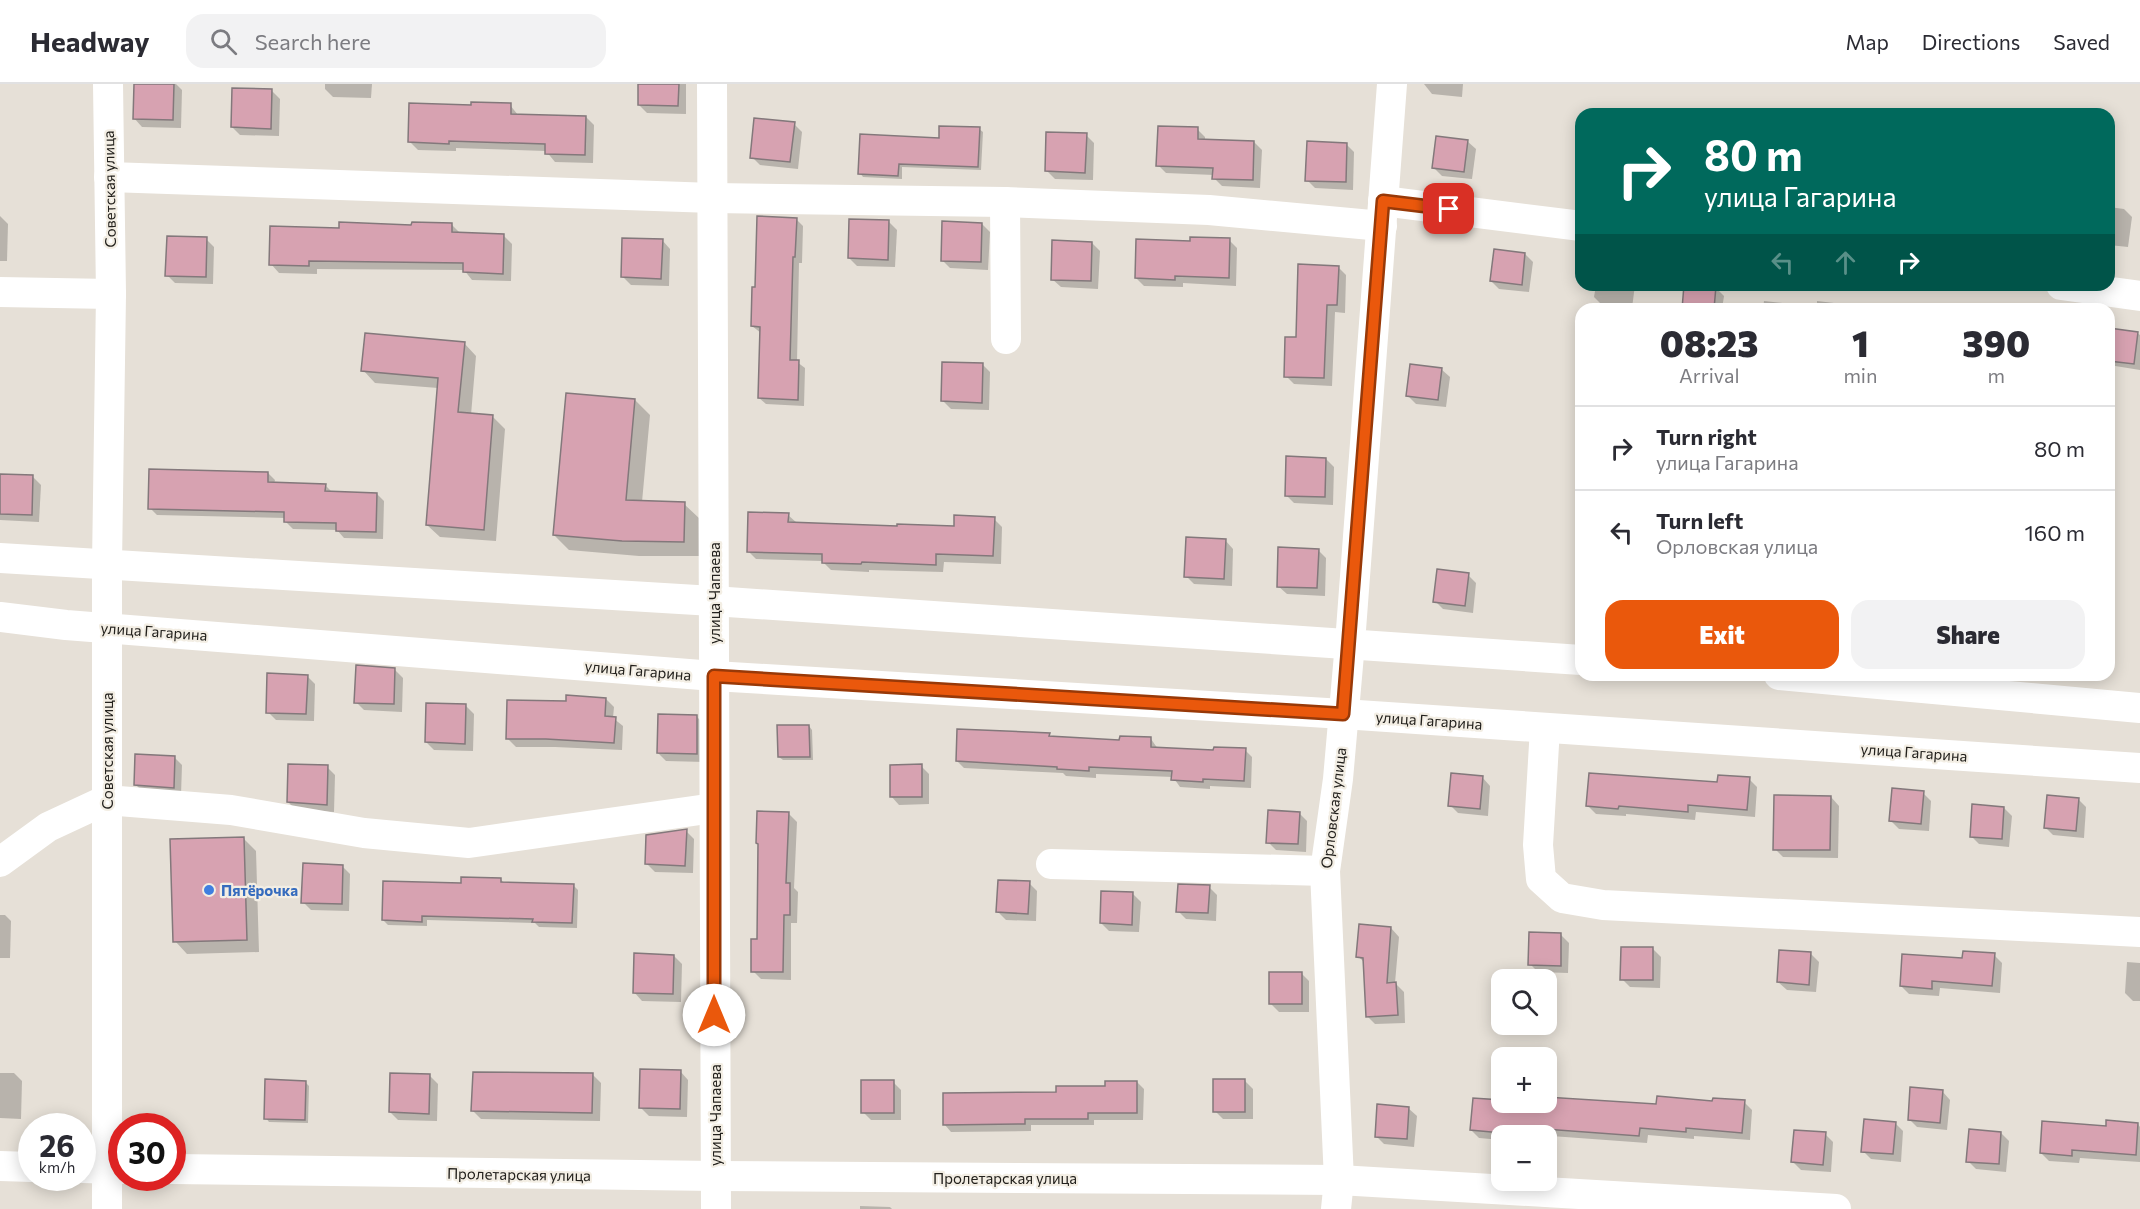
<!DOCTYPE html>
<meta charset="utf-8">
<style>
:root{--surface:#fff;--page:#f2f2f3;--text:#2b2b33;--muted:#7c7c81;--line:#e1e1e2;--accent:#ea580c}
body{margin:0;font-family:Commissioner,sans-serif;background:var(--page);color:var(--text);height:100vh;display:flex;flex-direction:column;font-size:22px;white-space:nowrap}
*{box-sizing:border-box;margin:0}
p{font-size:20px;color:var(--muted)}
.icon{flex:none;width:33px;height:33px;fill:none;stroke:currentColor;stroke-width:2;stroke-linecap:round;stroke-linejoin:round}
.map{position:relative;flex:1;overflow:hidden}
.sheet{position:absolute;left:1575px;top:219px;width:540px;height:378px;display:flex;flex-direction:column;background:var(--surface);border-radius:18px;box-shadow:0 3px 15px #0003}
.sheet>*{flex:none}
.banner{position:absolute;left:1575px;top:24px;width:540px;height:183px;border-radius:18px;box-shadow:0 3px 15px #0003;background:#00695c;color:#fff;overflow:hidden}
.buttons{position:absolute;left:1491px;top:885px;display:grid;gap:12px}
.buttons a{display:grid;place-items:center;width:66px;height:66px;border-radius:12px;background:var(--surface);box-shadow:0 3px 15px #0003;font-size:30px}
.speed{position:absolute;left:18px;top:1029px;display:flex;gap:12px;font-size:30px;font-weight:700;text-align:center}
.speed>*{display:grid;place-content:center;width:78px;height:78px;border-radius:50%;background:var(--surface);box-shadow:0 3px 15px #0003;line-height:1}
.speed small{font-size:15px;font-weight:400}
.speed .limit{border:9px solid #d22;background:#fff;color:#111}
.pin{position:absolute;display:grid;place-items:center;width:51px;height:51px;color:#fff;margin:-26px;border-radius:12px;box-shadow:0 3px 9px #0006}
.me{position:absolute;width:66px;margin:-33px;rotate:0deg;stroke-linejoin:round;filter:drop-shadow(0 0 4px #0008)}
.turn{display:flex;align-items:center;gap:21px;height:126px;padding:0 30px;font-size:27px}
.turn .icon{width:78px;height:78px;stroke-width:2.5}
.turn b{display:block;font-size:42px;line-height:51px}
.lanes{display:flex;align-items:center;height:57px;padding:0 30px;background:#0003;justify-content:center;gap:30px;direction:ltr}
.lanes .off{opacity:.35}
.eta{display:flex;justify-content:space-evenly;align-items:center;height:102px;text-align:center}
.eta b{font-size:36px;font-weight:800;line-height:42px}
.action{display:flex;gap:12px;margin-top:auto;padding:12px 30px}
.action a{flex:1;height:69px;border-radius:18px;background:var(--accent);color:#fff;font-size:24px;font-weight:800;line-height:69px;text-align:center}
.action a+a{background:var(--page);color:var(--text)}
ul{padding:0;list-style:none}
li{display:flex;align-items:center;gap:18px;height:84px;padding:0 30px;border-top:2px solid var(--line)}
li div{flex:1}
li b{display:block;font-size:22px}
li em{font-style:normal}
header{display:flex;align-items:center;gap:36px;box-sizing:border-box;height:84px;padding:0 30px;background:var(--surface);border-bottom:2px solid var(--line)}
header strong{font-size:28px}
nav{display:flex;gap:33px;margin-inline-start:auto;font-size:21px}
.search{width:420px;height:54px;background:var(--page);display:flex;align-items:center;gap:15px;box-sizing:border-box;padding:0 21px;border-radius:18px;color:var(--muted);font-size:22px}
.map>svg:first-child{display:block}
</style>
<header>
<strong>Headway</strong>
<div class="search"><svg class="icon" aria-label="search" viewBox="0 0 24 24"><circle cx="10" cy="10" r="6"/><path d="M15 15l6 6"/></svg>Search here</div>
<nav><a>Map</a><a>Directions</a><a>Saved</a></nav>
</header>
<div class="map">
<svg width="2140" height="1125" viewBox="0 0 2140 1125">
<rect width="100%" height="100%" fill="#e6e0d7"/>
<!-- shadow -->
<g fill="#0003">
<polygon points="135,0 176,0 182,6 181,44 142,43 134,34"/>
<polygon points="325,0 372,0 371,14 333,13 325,5"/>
<polygon points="640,0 686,0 686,30 647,29 639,21"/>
<polygon points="1424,0 1463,0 1462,13 1432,10"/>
<polygon points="272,7 280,15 279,52 240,51 232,43"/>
<polygon points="510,21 518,31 586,33 594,41 593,79 555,78 546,67 456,64 456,67 418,66 410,58"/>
<polygon points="794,40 802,48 798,85 760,81 752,73"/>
<polygon points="979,45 983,48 981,86 902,83 902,95 863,93 860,89 940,55"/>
<polygon points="1197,45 1205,53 1205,56 1254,58 1262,66 1260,104 1222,102 1214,94 1214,91 1166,89 1158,81"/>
<polygon points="1086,51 1094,59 1093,96 1055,95 1047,87"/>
<polygon points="1467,57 1476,65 1472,95 1442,92 1434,84"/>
<polygon points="1346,60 1354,68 1353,106 1315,104 1307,96"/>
<polygon points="2109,123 2124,125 2132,133 2128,163 2109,161"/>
<polygon points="0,132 8,140 7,177 0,177"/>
<polygon points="796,135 803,142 802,179 799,179 797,278 805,284 804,322 766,320 759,314 761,249 752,242 756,204"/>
<polygon points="889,138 897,146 895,183 857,182 849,174"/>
<polygon points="451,140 459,148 504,152 512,160 511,197 472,196 464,186 317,185 317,190 279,189 271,180 340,145"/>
<polygon points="982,140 990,148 988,186 950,184 942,176"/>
<polygon points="206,155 214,163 213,200 175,199 167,191"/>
<polygon points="662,156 670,165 669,202 631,201 623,193"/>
<polygon points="1229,156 1237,164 1236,202 1183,199 1183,203 1144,202 1136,194 1191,158"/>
<polygon points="1092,159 1100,167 1098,205 1061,203 1052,195"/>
<polygon points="1525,170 1533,178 1529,208 1499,205 1491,197"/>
<polygon points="1338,183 1346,191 1345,229 1335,228 1332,302 1294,300 1286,292 1298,255"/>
<polygon points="1596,201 1635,201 1632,224 1602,221 1594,213"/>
<polygon points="1686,201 1716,204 1724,212 1722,225 1683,225"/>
<polygon points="1764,217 1817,223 1817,217 1885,225 1763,225"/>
<polygon points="1956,221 1986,225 1987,225 1956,225"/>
<polygon points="2109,246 2137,249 2140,251 2140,286 2109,281"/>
<polygon points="464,259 476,272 471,331 492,332 505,345 496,457 440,453 427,441 438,304 375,299 363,286"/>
<polygon points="982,280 990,288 989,326 951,325 943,317"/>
<polygon points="1441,285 1450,293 1446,323 1416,320 1408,312"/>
<polygon points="635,316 650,331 642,418 684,420 700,435 699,472 639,472 569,466 554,451"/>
<polygon points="1326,375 1334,383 1333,421 1294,419 1286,411"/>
<polygon points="268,389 275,396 274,400 325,401 333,409 377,410 384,417 383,455 344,454 337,446 293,445 286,438 286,434 157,431 150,424"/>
<polygon points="0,392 33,393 41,401 39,438 0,436"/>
<polygon points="788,431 797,439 898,443 955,443 994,435 1002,443 1001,480 944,478 943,488 869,486 869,488 831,486 822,477 756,475 748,467"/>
<polygon points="1225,456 1233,465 1232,502 1194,500 1186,492"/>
<polygon points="1318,466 1326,474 1325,512 1287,510 1278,502"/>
<polygon points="1468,491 1476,499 1473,529 1443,525 1435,517"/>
<polygon points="2109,531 2115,538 2112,568 2109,568"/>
<polygon points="395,586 403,594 402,628 364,626 356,618"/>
<polygon points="307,592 315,600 314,637 276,636 268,628"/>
<polygon points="606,615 614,623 613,634 623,642 622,666 555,663 516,663 508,655 568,619"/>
<polygon points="466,622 474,630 473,667 434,666 426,658"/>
<polygon points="696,632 704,640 705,678 666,677 658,669"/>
<polygon points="809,642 812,646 813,676 783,676 779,673"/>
<polygon points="1049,651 1052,654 1121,657 1151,655 1158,665 1215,667 1245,666 1252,673 1251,704 1210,702 1210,705 1180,703 1173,693 1096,690 1096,694 1066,692 1063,689 964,684 957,677"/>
<polygon points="174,673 182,681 181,711 143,708 135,700"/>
<polygon points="921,682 929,690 929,720 899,721 891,712"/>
<polygon points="327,683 335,691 334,728 296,726 288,718"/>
<polygon points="1482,693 1490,702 1488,732 1458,729 1450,721"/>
<polygon points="1749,695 1757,703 1755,733 1696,728 1695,736 1626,730 1626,732 1596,730 1588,722"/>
<polygon points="1923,709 1931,717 1929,747 1899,745 1891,737"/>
<polygon points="1831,713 1839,722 1838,774 1783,773 1775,765"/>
<polygon points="2078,715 2086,723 2084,754 2053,751 2045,743"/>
<polygon points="2004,724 2012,732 2009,763 1979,760 1971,752"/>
<polygon points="1299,729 1307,737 1306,768 1276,766 1268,758"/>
<polygon points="789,730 797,738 794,804 798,808 797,839 791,839 791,896 761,895 753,887"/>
<polygon points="686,747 694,755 693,789 655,788 647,780"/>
<polygon points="244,755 256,767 259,868 187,870 175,857"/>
<polygon points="342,782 350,790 349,827 311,826 303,818"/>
<polygon points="501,796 505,799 573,801 578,806 577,844 539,843 535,839 427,836 427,842 388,841 383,836 462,801"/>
<polygon points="1029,799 1037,807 1036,837 1006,836 998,828"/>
<polygon points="1209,803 1217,811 1216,837 1186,835 1178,827"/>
<polygon points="1132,809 1141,818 1139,848 1109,847 1101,839"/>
<polygon points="0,831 5,831 11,837 10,874 0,874"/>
<polygon points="1391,844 1399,853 1395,899 1404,908 1405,939 1375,940 1367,932 1365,879 1358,872"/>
<polygon points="1561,851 1569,859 1568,889 1538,888 1530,880"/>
<polygon points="1653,865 1661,873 1660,904 1630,903 1622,895"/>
<polygon points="1811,870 1819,878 1816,908 1787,906 1778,898"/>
<polygon points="1994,871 2002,879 2000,909 1940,904 1939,912 1909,910 1901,902 1963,876"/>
<polygon points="674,872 682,880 681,918 642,917 634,908"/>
<polygon points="2127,878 2140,879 2140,917 2133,917 2125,909"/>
<polygon points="1301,889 1309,897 1309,928 1279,928 1271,920"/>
<polygon points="680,987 688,996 687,1033 649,1032 641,1024"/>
<polygon points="0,989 14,989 22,997 21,1035 0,1034"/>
<polygon points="593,991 601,999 600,1037 481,1035 473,1027"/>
<polygon points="430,992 438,1000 437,1037 398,1036 390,1028"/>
<polygon points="1245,997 1253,1005 1253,1035 1223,1035 1215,1027"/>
<polygon points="305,998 309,1002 308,1039 269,1038 266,1034"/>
<polygon points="893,998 901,1006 901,1036 871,1036 863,1028"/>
<polygon points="1137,998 1144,1005 1143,1036 1094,1036 1094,1041 1031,1041 1031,1047 951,1048 945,1041 1057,1009"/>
<polygon points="1942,1007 1950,1016 1947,1046 1917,1043 1909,1035"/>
<polygon points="1502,1018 1658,1022 1744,1018 1752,1026 1750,1056 1694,1052 1694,1055 1648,1051 1647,1059 1510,1049 1510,1052 1502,1052 1502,1056 1479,1054 1471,1046"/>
<polygon points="1408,1024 1417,1032 1414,1063 1384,1060 1376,1052"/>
<polygon points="1895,1039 1903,1047 1901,1078 1871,1075 1863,1067"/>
<polygon points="2138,1040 2140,1043 2140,1078 2080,1074 2079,1079 2049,1077 2041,1069 2107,1044"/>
<polygon points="2001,1049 2009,1057 2006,1088 1976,1085 1968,1077"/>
<polygon points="1825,1050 1833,1058 1831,1088 1801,1086 1793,1078"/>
<polygon points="860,1122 890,1123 892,1125 860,1125"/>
</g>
<!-- building -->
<g fill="#d7a2b1" stroke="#83787b" stroke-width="1.5">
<polygon points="134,0 174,0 173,36 133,35"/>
<polygon points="638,0 679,0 678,22 638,21"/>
<polygon points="232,4 272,5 271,45 231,43"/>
<polygon points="471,18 511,19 511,30 586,32 585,71 545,70 545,60 449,57 449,60 408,58 409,19 471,21"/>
<polygon points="754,34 795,38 790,78 750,74"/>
<polygon points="939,42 980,43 978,83 899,80 898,92 858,90 860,50 939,54"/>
<polygon points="1158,42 1198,43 1198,55 1254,57 1253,96 1212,95 1213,84 1156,82"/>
<polygon points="1046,48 1087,49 1085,89 1045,87"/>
<polygon points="1436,52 1468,56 1464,88 1432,84"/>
<polygon points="1307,57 1347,59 1346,98 1305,97"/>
<polygon points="757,132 797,134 795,173 793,173 790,276 799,276 798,316 758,314 760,243 751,242 752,203 755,203"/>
<polygon points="849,135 889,136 888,176 848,174"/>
<polygon points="942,137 982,139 981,178 941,177"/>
<polygon points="339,138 411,141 412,138 452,139 452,148 504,150 503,190 463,188 463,179 309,177 309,182 269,181 270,142 339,144"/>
<polygon points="167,152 207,153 206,193 165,192"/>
<polygon points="1190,153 1230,154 1229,194 1175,192 1175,196 1135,194 1136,155 1190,157"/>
<polygon points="622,154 663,155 661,195 621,193"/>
<polygon points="1052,156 1092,158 1091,197 1051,196"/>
<polygon points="1494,165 1525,169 1522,201 1490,197"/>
<polygon points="1298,180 1339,182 1337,221 1327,221 1324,294 1284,293 1285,253 1296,253"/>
<polygon points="1684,201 1716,202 1714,225 1682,225"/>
<polygon points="2109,244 2138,248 2134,280 2109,277"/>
<polygon points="365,249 465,258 458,328 493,331 484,446 426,441 438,294 361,287"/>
<polygon points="942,278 983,279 982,319 941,317"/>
<polygon points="1410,280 1442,284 1438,316 1406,312"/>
<polygon points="566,309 635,315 626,416 685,418 684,458 622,457 553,451"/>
<polygon points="1286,372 1326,374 1325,413 1285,412"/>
<polygon points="149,385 268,388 268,398 326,400 325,407 377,409 376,448 336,447 336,439 284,438 284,428 148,425"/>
<polygon points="0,390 33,391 32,431 0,430"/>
<polygon points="748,428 789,429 788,438 897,442 897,440 954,442 954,431 995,433 993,472 936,470 936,481 862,478 861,480 822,479 822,470 747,468"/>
<polygon points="1186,453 1226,455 1224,495 1184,493"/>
<polygon points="1278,463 1319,465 1317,504 1277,503"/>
<polygon points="1437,485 1469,489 1465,522 1433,518"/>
<polygon points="356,581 395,584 394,620 354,619"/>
<polygon points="267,589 308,591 306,630 266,629"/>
<polygon points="566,611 606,614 605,632 616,633 614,659 546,655 506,655 507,616 566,617"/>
<polygon points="426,619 466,620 465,660 425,658"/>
<polygon points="658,630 697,631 697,670 657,669"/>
<polygon points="777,641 809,641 810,673 778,673"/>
<polygon points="957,645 1050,649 1049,652 1119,656 1120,652 1151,653 1151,663 1213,666 1214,663 1246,664 1244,697 1203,695 1203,698 1171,696 1172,687 1089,683 1089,687 1057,685 1057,683 956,677"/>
<polygon points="135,670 175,672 174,704 134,701"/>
<polygon points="288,680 328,681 327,721 287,718"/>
<polygon points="922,680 922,713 890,713 890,681"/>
<polygon points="1451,689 1483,692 1480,725 1448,722"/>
<polygon points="1589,689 1717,698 1718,691 1750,693 1747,726 1688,721 1688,728 1619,722 1618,725 1586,722"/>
<polygon points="1892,704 1924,707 1921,740 1889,737"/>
<polygon points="1774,711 1831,712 1830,766 1773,766"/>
<polygon points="2047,711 2079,714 2076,747 2044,744"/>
<polygon points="1972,720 2004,723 2002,755 1970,753"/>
<polygon points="1268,726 1300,728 1298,760 1266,759"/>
<polygon points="757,727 789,728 786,799 790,799 790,831 784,831 783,888 751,888 751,855 757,855 758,760 756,759"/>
<polygon points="687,745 685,782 645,780 646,751"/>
<polygon points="244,753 247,856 173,858 170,755"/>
<polygon points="303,779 343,781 342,820 301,819"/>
<polygon points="461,793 501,794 501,798 574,800 572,839 532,838 533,835 422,832 422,838 382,836 383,797 461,799"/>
<polygon points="998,796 1030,797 1028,830 996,828"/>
<polygon points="1178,800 1210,801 1208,829 1176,828"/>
<polygon points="1101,807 1133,808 1132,841 1100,839"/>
<polygon points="1359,840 1391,843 1387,899 1396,898 1398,931 1366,933 1363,874 1356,873"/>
<polygon points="1529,848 1561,849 1561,882 1528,881"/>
<polygon points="1621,863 1653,863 1653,896 1620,896"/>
<polygon points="1779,866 1811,868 1809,901 1777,898"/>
<polygon points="1963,867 1995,869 1992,902 1932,897 1932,905 1900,902 1902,870 1962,874"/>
<polygon points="634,869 674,871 673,910 633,909"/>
<rect x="1269" y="888" width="33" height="32"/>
<polygon points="640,985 681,986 680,1025 639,1024"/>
<polygon points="473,988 593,989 592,1029 471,1027"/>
<polygon points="390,989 430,990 429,1030 389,1028"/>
<polygon points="265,995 306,997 305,1036 264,1035"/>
<rect x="1213" y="995" width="32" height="33"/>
<rect x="861" y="996" width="33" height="33"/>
<polygon points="1105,997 1137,997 1137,1029 1088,1029 1088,1035 1025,1035 1025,1040 943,1041 943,1009 1056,1008 1056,1002 1105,1002"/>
<polygon points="1910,1003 1943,1006 1940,1039 1908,1036"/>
<polygon points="1657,1012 1712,1017 1713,1014 1745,1016 1742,1049 1686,1044 1686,1048 1640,1044 1639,1052 1502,1042 1502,1049 1470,1046 1473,1014 1502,1016 1502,1018 1546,1018 1546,1013 1656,1020"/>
<polygon points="1377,1020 1409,1023 1407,1055 1375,1053"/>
<polygon points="1864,1035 1896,1038 1893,1070 1861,1068"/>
<polygon points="2106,1036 2138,1039 2136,1071 2072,1066 2072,1072 2040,1069 2042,1037 2106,1042"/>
<polygon points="1969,1045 2001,1048 1999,1080 1966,1078"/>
<polygon points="1794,1046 1826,1048 1823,1081 1791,1078"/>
</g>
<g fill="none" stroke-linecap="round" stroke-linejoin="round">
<!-- minor -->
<g stroke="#fff" stroke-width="30">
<polyline points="712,0 716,1125"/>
<polyline points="109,93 713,114 1005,118 1209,126 1382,142"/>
<polyline points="1383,117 1581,142"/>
<polyline points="1005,118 1006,255"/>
<polyline points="2061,201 2140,212"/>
<polyline points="0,208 111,210"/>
<polyline points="0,474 713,517 1581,576"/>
<polyline points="0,533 66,541 714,592 1343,630 2140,684"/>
<polyline points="1779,591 2140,624"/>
<polyline points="1545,644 1538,761 1541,795 1562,814 1603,821 2140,848"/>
<polyline points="0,778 48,743 106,716 231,726 364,749 469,759 714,724"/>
<polyline points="1051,780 1325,787"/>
<polyline points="0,1082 32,1083"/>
<polyline points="82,1084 122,1085"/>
<polyline points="172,1085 715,1092 1339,1096 1836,1125"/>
<polyline points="107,1125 107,480 111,210 108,0"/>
<polyline points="1336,1125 1339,1096 1325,787 1338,695 1350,559 1392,0"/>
</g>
</g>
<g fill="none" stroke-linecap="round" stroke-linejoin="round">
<defs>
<polyline id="route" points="714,931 714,592 1343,630 1383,117 1449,125"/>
</defs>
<!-- route casing -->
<use href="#route" stroke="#983908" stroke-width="15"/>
<!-- route -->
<use href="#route" stroke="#ea580c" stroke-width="10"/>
</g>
<!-- markers -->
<circle fill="#3f7fe0" stroke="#f3eee4" stroke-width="2" cx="209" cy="806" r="6"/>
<g text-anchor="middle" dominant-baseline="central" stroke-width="4.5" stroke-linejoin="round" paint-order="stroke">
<!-- street labels -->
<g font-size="15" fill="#23211d" stroke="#f3eee4">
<text transform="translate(109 105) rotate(-91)">Советская улица</text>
<text transform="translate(714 509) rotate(-90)">улица Чапаева</text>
<text transform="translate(154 547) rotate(4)">улица Гагарина</text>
<text transform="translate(638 586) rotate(5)">улица Гагарина</text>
<text transform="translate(1429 636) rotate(4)">улица Гагарина</text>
<text transform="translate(107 667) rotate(-90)">Советская улица</text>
<text transform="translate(1914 668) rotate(4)">улица Гагарина</text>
<text transform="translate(1333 724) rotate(-83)">Орловская улица</text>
<text transform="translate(715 1031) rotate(-90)">улица Чапаева</text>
<text transform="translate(519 1090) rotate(1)">Пролетарская улица</text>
<text x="1005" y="1094">Пролетарская улица</text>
</g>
<!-- shop labels -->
<g font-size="15" font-weight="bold" fill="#366cbe" stroke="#f3eee4" text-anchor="start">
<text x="221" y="806">Пятёрочка</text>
</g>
</g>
</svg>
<div class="buttons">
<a><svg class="icon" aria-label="search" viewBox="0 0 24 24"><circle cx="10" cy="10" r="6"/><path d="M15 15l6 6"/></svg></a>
<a>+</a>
<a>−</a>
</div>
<div class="speed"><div>26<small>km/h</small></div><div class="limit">30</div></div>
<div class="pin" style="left:1449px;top:125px;background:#d93025"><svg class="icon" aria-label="arrive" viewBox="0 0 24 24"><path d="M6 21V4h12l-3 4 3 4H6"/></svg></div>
<svg class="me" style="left:714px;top:931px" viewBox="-20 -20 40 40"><circle r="19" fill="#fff"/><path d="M0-13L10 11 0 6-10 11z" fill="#ea580c"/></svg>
<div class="banner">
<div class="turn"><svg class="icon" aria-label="right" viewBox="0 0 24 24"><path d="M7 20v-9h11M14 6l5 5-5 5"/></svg><div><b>80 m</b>улица Гагарина</div></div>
<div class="lanes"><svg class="icon off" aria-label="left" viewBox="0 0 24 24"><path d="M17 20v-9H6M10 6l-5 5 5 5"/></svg><svg class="icon off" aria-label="ahead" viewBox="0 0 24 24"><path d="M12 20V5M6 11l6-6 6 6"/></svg><svg class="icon" aria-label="right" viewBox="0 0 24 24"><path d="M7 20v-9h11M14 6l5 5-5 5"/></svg></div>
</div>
<section class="sheet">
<div class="eta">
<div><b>08:23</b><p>Arrival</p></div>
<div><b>1</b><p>min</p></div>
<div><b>390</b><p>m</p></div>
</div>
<ul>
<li><svg class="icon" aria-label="right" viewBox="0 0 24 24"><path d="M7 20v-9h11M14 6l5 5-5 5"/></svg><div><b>Turn right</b><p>улица Гагарина</p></div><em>80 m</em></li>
<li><svg class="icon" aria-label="left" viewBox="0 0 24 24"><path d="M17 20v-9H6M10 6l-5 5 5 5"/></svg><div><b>Turn left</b><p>Орловская улица</p></div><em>160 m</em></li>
</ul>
<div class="action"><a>Exit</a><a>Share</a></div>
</section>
</div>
